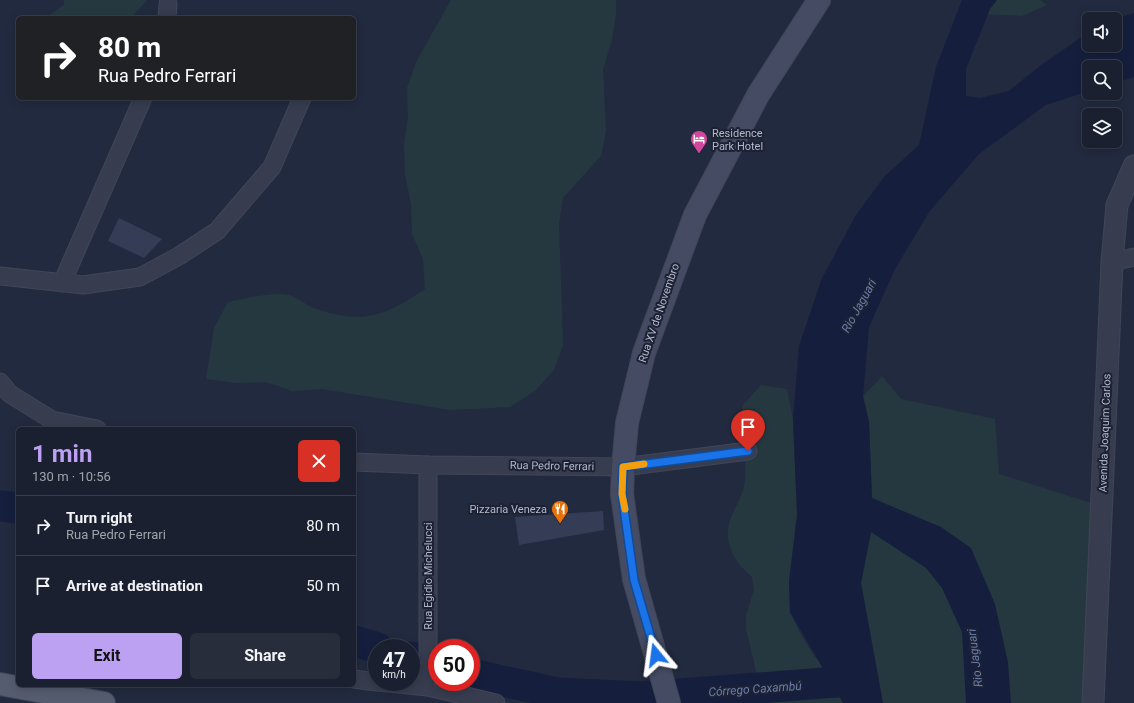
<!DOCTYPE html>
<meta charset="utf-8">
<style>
:root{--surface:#1a202f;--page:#272d3b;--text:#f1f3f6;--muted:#9fa3aa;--line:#383e4b;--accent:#bca0f2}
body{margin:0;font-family:Roboto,sans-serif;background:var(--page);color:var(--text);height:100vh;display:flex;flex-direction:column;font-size:15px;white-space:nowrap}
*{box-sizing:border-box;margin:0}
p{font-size:13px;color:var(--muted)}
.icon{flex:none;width:22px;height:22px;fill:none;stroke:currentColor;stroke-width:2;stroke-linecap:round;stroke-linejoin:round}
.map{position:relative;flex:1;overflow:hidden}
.sheet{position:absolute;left:16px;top:427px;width:340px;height:260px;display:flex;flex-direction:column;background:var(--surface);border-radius:6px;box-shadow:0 2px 10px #0003,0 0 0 1px var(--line)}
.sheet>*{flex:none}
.hud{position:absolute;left:16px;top:16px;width:340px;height:84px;border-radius:6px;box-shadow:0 2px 10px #0003,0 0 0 1px var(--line);background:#202124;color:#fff;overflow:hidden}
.controls{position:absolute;left:1082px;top:12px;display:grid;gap:8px}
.controls a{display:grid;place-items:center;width:40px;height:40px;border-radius:6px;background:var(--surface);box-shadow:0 2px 10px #0003,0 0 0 1px var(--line);font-size:20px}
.speed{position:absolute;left:368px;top:639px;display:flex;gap:8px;font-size:20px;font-weight:700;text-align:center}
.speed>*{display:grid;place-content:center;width:52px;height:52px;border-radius:50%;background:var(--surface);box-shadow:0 2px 10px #0003,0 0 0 1px var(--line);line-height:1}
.speed small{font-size:10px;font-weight:400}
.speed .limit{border:6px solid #d22;background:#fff;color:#111}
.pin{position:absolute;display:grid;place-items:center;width:34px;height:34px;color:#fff;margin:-41px -17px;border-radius:50% 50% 50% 0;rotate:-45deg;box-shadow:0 0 4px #0007}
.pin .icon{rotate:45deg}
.me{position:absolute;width:44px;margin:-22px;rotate:344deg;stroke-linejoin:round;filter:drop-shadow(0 0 3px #0008)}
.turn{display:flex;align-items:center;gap:14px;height:84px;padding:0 16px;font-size:18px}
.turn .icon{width:52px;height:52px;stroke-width:2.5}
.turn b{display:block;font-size:28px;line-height:34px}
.round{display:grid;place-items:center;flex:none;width:42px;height:42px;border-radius:6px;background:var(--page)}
.summary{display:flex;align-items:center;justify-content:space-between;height:68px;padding:0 16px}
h1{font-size:24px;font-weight:700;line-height:30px;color:var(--accent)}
.button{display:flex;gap:8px;margin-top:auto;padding:8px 16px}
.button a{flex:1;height:46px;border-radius:6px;background:var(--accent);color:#111;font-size:16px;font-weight:700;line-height:46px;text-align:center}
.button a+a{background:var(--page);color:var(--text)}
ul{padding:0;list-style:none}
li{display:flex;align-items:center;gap:12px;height:60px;padding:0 16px;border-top:1px solid var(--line)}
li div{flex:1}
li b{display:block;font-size:15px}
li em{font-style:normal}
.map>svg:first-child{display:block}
</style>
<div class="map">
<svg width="1134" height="703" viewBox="0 0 1134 703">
<rect width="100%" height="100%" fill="#222a3f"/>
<!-- green -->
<g fill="#253840">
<polygon points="64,0 147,0 131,18 45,18 64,5"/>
<path d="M451,0H616V14L612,39L603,70L606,131L601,156L563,198L559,223L563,345L554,370L535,391L510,407L450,410L322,389L292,391L266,382L236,383L206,379L214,328L228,302C243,299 275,291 289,295C299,298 307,306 316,309C364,325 385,316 425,289L423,259L412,234L411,204L405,174L404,143L408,118L407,88L416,62Z"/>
<polygon points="965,0 1040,0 1047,5 1022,16 964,13"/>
<polygon points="18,40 18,74 15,43"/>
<polygon points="882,376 901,399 995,419 999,474 1091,503 1090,703 883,703 861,583 873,521 869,422 863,396"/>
<path d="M761,385L787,389L793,420L797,515L789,582L790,612L802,637L815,657L844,688L849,703H770L760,687L746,629V615L754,590L752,577C733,562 721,539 732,515C737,504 744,493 745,480C746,456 743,431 742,406Z"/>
</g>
<!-- water -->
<polygon fill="#151f3d" points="962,0 997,0 990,9 966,69 966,96 980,98 1009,91 1041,65 1089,32 1089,45 1115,45 1115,19 1134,13 1134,77 1115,83 1115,67 1089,67 1089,91 1046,105 979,154 929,212 895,269 869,327 863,396 869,422 872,498 941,527 971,548 995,604 1008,662 1011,703 966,703 962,632 942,588 926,568 871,532 861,583 883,703 843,703 790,612 789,582 797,515 793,420 799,346 822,278 856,215 884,177 919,145 936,67"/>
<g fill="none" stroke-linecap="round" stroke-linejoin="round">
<!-- river -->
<g stroke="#151f3d" stroke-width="31">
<polyline points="0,506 18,508"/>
<polyline points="354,641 378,648"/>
<polyline points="411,657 437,665"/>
<polyline points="471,674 557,693 641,697 850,681"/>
</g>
</g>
<!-- building -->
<g fill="#343d55">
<polygon points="119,218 162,239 144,258 108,241"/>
<polygon points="603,511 604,530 519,545 515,517"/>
</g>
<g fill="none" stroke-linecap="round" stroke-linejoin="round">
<defs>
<g id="minor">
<polyline points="167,18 168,4"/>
<polyline points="1112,262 1134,257"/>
<polyline points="0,276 83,285 140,277 179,256 217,231 272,167 302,98"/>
<polyline points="62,283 143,98"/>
<polyline points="0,382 10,394 52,420 97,429"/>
<polyline points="354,462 428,465 623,467 748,451"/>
<polyline points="354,679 377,682"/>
<polyline points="379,682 428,687 496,703"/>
<polyline points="428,687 428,465"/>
</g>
<polyline id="tertiary" points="1093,703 1112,262 1117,205 1134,166"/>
<polyline id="secondary" points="669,703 634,579 622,494 623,467 627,423 644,353 695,215 758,95 819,0"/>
<polyline id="primary" points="0,684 104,703"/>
</defs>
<!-- minor casing -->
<use href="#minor" stroke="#404658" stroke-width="19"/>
<!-- tertiary casing -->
<use href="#tertiary" stroke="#404658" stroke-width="23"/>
<!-- secondary casing -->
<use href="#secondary" stroke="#404658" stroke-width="24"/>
<!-- primary casing -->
<use href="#primary" stroke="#404658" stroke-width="24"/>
<!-- minor -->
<use href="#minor" stroke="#373d4f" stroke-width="17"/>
<!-- tertiary -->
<use href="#tertiary" stroke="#373d4f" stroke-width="21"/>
<!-- secondary -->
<use href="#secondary" stroke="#444b62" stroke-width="22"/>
<!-- primary -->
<use href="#primary" stroke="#555c6f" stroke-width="22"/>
</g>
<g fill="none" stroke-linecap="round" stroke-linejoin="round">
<defs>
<polyline id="route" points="656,655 634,580 622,494 623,467 748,451"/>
</defs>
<!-- route casing -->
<use href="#route" stroke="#114b97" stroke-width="10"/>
<!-- route -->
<use href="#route" stroke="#1a73e8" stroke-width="7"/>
<!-- slow -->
<polyline stroke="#f59e0b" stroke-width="7" points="625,509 622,494 623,467 644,464"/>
</g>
<!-- icons -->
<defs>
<symbol id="hotel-pin" viewBox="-11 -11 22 30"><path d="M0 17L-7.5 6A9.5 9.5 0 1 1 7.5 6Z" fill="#d1479c" stroke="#1c2234"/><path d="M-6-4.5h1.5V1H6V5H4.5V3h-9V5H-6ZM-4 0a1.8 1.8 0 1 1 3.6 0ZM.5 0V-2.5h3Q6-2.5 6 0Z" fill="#fff"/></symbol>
<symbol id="restaurant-pin" viewBox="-11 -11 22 30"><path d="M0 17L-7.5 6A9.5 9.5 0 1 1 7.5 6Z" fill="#e8710a" stroke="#1c2234"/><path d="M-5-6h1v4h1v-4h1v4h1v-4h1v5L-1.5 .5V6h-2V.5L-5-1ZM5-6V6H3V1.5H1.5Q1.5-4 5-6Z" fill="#fff"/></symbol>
</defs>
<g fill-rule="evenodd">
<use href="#hotel-pin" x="689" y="129" width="20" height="27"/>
<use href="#restaurant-pin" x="550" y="499" width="20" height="27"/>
</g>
<g text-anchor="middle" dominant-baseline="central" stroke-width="4" stroke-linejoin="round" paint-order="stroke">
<!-- poi labels -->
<g font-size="11" fill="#b3b8ca" stroke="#1c2234" text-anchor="start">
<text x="712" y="133">Residence<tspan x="712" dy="13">Park Hotel</tspan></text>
<text x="547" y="509" text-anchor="end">Pizzaria Veneza</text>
</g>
<!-- street labels -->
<g font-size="11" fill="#b3b8ca" stroke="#1c2234">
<text transform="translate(659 313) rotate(-71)">Rua XV de Novembro</text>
<text transform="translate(1105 433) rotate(-88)">Avenida Joaquim Carlos</text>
<text transform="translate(552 466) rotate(1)">Rua Pedro Ferrari</text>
<text transform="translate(428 576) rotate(-90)">Rua Egidio Michelucci</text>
</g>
<!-- water labels -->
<g font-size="12" font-style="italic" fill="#6a7cab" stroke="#1c2234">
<text transform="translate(859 306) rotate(-61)">Rio Jaguari</text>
<text transform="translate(975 658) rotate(-97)">Rio Jaguari</text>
<text transform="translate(755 689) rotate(-4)">Córrego Caxambú</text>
</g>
</g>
</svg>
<div class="controls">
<a><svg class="icon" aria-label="sound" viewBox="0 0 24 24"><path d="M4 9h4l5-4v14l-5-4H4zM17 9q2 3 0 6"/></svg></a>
<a><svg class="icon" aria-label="search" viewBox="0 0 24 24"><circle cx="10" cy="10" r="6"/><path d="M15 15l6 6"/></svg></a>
<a><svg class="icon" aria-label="layers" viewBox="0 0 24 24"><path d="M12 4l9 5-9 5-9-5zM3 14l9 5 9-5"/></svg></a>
</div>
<div class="speed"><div>47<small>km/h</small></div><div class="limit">50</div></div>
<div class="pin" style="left:748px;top:451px;background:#d93025"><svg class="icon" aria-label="arrive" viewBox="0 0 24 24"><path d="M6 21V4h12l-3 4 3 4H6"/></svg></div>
<svg class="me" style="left:656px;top:655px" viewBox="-20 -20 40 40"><path d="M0-17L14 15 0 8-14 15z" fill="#1a73e8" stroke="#fff" stroke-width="4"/></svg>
<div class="hud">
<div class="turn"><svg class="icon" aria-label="right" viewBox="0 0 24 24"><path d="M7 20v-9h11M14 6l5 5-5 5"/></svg><div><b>80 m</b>Rua Pedro Ferrari</div></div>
</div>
<section class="sheet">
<div class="summary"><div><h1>1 min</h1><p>130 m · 10:56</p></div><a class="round" style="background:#d93025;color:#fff"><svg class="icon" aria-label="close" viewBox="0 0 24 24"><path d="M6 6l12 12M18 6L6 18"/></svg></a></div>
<ul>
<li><svg class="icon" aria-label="right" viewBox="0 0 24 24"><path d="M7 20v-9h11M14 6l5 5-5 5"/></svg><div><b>Turn right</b><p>Rua Pedro Ferrari</p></div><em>80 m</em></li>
<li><svg class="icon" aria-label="arrive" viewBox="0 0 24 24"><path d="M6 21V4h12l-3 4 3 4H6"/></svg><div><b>Arrive at destination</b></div><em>50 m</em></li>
</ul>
<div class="button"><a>Exit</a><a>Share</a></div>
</section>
</div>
